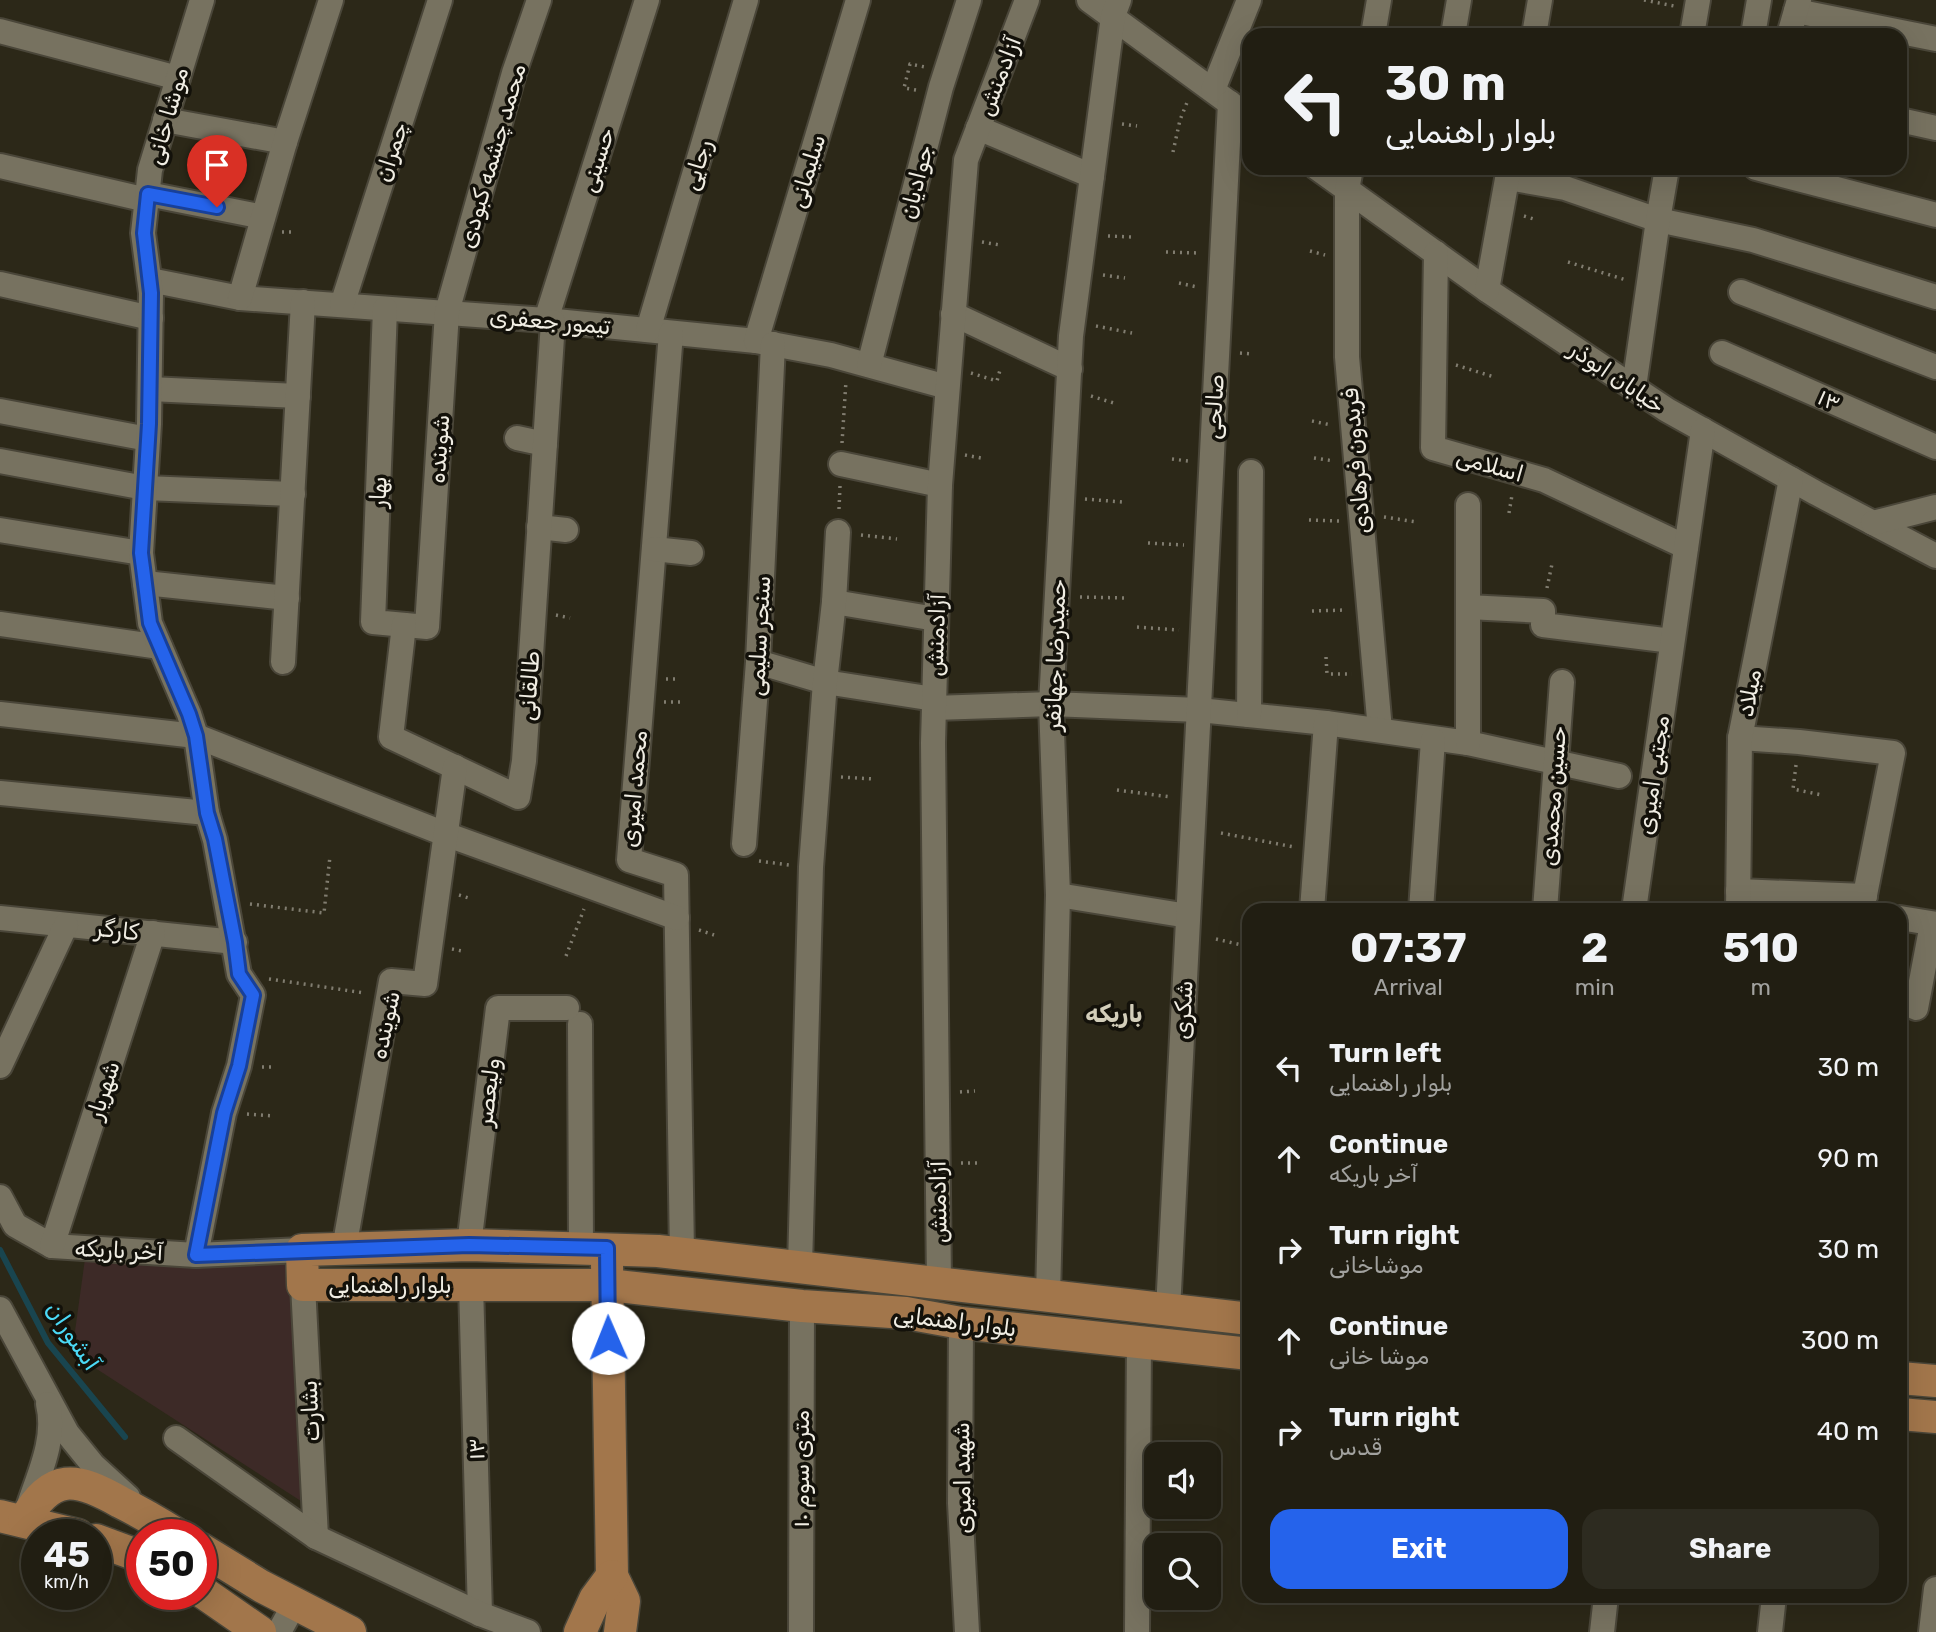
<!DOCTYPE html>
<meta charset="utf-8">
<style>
:root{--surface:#211e12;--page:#2d2b20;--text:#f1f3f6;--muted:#a2a29f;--line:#3e3c32;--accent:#2563eb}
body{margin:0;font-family:Rubik,"Noto Sans Arabic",sans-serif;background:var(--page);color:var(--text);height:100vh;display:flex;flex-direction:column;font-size:26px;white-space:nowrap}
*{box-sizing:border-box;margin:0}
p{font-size:23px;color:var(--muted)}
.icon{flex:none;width:38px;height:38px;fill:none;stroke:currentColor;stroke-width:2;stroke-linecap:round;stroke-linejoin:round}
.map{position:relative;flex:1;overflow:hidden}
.details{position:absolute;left:1242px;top:903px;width:665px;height:700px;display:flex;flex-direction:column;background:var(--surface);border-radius:21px;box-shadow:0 7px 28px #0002,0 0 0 2px var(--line)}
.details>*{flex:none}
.hud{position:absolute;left:1242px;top:28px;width:665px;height:147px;border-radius:21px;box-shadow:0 7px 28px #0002,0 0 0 2px var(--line);background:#211e12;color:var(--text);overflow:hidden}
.fabs{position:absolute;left:1144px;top:1442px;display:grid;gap:14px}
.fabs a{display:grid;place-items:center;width:77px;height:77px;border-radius:14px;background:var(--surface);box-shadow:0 7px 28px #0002,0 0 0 2px var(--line);font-size:35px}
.speed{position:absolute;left:21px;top:1519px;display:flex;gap:14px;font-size:35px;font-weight:700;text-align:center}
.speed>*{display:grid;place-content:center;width:91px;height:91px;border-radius:50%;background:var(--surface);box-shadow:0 7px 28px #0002,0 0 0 2px var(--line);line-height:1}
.speed small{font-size:18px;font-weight:400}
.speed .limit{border:10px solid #d22;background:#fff;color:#111}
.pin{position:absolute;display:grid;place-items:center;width:60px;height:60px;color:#fff;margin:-72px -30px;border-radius:50% 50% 50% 0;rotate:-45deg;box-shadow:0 0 7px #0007}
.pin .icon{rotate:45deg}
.me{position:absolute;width:77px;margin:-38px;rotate:359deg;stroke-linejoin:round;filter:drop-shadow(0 0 5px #0008)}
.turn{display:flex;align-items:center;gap:24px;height:147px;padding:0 28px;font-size:32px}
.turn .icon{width:91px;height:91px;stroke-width:2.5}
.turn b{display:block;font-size:49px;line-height:60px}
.eta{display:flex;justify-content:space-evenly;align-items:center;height:119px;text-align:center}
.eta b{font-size:42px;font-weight:700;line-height:49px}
.button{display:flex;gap:14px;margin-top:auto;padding:14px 28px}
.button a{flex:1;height:80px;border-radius:21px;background:var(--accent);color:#fff;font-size:28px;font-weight:700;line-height:80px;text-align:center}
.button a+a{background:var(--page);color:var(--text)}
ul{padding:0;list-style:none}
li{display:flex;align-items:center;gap:21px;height:91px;padding:0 28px}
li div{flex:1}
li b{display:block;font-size:26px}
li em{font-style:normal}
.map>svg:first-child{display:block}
</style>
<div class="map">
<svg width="1936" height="1632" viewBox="0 0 1936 1632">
<rect width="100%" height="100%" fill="#2c2818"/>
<!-- education -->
<polygon fill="#3d2a27" points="85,1259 293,1261 304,1503 72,1353"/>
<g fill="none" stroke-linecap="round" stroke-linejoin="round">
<!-- stream -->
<polyline stroke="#19454f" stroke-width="6" points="0,1250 48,1343 125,1437"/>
<defs>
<g id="minor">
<polyline points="1089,0 1250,118"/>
<polyline points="1796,11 1936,39"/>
<polyline points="0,31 178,78"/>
<polyline points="1373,35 1379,0"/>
<polyline points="1453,35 1459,0"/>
<polyline points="1534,35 1540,0"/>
<polyline points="1692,35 1698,0"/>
<polyline points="1753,35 1759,0"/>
<polyline points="1789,35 1799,0"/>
<polyline points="1213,90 1249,0"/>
<polyline points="165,120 285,142"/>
<polyline points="1900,120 1936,128"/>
<polyline points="978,128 1092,176"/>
<polyline points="0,166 147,200"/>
<polyline points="1317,168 1487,290 1667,410 1816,493 1936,556"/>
<polyline points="1351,168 1347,190 1347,357 1380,730"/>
<polyline points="1756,168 1936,215"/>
<polyline points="1508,178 1565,188 1658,220 1753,240 1936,297"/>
<polyline points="148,194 263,217"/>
<polyline points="1436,253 1433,448 1544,480 1686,547"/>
<polyline points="150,280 240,298 546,320 756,341 831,355 947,387"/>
<polyline points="0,284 151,318"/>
<polyline points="1487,290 1509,168"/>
<polyline points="1741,292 1936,367"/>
<polyline points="240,298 285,142 331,0"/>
<polyline points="342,305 440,0"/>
<polyline points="385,309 373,622 427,627 447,312 514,73 539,0"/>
<polyline points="953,314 1070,369"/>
<polyline points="546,320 647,0"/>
<polyline points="648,330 746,0"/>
<polyline points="671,333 629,860 676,875 682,1254"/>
<polyline points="756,341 858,0"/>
<polyline points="1722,353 1936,447"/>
<polyline points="869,365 941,87 969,0"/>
<polyline points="1634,387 1658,220 1667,168"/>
<polyline points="150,389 298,396"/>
<polyline points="0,411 148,439"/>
<polyline points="517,438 545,444"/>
<polyline points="0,461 145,488 293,494"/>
<polyline points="841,464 940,485"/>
<polyline points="1873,523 1936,507"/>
<polyline points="539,527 566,530"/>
<polyline points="0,530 141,553"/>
<polyline points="654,549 691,553"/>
<polyline points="145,583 287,598"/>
<polyline points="834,602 936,619"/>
<polyline points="1468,607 1543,611 1543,625 1672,641"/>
<polyline points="0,624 160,647"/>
<polyline points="404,625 391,737 518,797 524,761 553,322"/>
<polyline points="283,662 303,302"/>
<polyline points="758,662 825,682 934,699"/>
<polyline points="934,708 1051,704 1199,710 1326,723 1468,743 1619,776"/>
<polyline points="0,714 196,736 445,834 677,918"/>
<polyline points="1249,715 1251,472"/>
<polyline points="1740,738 1799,742 1893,753 1862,910"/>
<polyline points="1468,743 1468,505"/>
<polyline points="0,793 207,813"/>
<polyline points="744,844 758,662 773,344"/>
<polyline points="1738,891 1865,896"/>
<polyline points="1058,895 1188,916"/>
<polyline points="1312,910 1326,723"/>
<polyline points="1421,910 1433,740"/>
<polyline points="1545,910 1562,682"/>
<polyline points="1634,910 1703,430"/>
<polyline points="1738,910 1740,738 1791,479"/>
<polyline points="0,918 235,942"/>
<polyline points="1900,918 1936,924"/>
<polyline points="1916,1008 1932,924"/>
<polyline points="580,1024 581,1248"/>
<polyline points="0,1066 66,925"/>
<polyline points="0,1197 15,1225 52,1246 196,1255 302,1250"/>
<polyline points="469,1245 498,1008 567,1008"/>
<polyline points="52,1246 153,933"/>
<polyline points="344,1249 391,981 425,984 455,767"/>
<polyline points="196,1255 224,1113 239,1066 253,995 239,974 215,840 207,813 196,736 189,714 150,623 141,553 149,424 151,293 143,233 150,170 202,0"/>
<polyline points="800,1266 811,867 825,682 834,602 838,532"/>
<polyline points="939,1283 933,743 940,485 966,160 1027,0"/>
<polyline points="471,1284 480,1614"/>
<polyline points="303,1285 316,1537"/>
<polyline points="1048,1296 1058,895 1051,704 1071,336 1113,16 1119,0"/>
<polyline points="0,1309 67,1433 93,1465 128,1497"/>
<polyline points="1168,1310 1230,103"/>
<polyline points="961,1323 960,1503 967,1632"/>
<polyline points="176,1438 316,1537 480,1614 528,1632"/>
<path d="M27,1511C37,1478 57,1440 48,1404"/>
<polyline points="279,1632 295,1603"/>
<polyline points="801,1632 802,1306"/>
<polyline points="1137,1632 1139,1341"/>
<polyline points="1602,1632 1606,1596"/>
<polyline points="1770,1632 1774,1596"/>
<polyline points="1931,1632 1936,1589"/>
</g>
<g id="major">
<polyline points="607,1264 612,1576 624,1601 620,1632"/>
<polyline points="1250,1319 658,1251 469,1245 302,1250 303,1285 608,1285 802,1306 906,1313 961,1323 1250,1354"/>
<polyline points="1900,1378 1936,1381"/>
<polyline points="1900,1414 1936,1417"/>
<polyline points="0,1516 78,1535"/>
<path d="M24,1521C52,1472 76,1477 120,1502C140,1512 159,1523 178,1535"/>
<polyline points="96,1540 142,1557"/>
<polyline points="201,1549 261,1586 350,1632"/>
<polyline points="201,1591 260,1632"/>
<polyline points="580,1632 595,1599 612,1576"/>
</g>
</defs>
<!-- minor casing -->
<use href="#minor" stroke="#4a4639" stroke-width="28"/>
<!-- major casing -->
<use href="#major" stroke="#4a4639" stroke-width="35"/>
<!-- path -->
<g stroke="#817d70" stroke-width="3.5" stroke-dasharray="2 5" stroke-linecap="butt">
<polyline points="1644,0 1674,6"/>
<polyline points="916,90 904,88 910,64 925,67"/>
<polyline points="1122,124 1137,126"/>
<polyline points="1173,152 1180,120 1188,100"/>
<polyline points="1524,216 1537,220"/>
<polyline points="282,232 291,232"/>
<polyline points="1108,236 1132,237"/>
<polyline points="982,242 1000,245"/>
<polyline points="1310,251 1325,255"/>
<polyline points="1166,252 1199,253"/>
<polyline points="1568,262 1626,280"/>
<polyline points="1103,275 1125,278"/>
<polyline points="1179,283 1197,287"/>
<polyline points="1096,326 1132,333"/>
<polyline points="1240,353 1252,354"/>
<polyline points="1456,365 1494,377"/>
<polyline points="971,373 997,381 1000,370"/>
<polyline points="1091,396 1117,404"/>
<polyline points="1312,421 1331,425"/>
<polyline points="842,443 846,381"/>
<polyline points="965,455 981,458"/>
<polyline points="1314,458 1334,461"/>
<polyline points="1172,459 1188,461"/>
<polyline points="1085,499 1122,502"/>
<polyline points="839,509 840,486"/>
<polyline points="1509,513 1512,495"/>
<polyline points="1384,517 1417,522"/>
<polyline points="1309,520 1339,521"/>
<polyline points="861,535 897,539"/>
<polyline points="1148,543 1184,545"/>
<polyline points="1547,588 1552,564"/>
<polyline points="1080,597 1125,598"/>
<polyline points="1312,611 1346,610"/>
<polyline points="556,615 570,618"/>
<polyline points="1137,627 1179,630"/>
<polyline points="1326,657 1327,674 1352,674"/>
<polyline points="666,679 679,679"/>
<polyline points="664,702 681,702"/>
<polyline points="1796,765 1793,789 1822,795"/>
<polyline points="841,777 873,779"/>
<polyline points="1117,790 1171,797"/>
<polyline points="1221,833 1294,847"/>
<polyline points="759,861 789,865"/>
<polyline points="459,895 472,899"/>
<polyline points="250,904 324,913 330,856"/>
<polyline points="699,930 714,935"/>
<polyline points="1216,939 1250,947"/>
<polyline points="452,949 462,951"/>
<polyline points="566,956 584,909"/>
<polyline points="269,979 365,993"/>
<polyline points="262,1067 275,1067"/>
<polyline points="960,1092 975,1091"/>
<polyline points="247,1114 274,1116"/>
<polyline points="961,1163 980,1163"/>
</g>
<!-- minor -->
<use href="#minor" stroke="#777260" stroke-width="24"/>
<!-- major -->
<use href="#major" stroke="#a2764b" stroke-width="32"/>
</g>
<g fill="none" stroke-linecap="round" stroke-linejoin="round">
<defs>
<polyline id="route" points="217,207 148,194 144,233 151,293 149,424 141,553 143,568 150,623 189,714 196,736 207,813 215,839 235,942 239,974 253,995 239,1066 224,1113 196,1255 469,1245 607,1248 608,1338"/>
</defs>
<!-- route casing -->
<use href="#route" stroke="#184099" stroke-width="18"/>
<!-- route -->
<use href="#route" stroke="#2563eb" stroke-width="12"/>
</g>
<g text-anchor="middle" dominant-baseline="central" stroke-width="7" stroke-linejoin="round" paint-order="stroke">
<!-- street labels -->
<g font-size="23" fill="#f0ede3" stroke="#13110a">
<text transform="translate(999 76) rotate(-69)">آزادمنش</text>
<text transform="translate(167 116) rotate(-74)">موشا خانی</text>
<text transform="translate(391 152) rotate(-72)">چمران</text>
<text transform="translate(492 156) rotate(-74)">محمد چشمه کبودی</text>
<text transform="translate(597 160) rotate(-73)">حسینی</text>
<text transform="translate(697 165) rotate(-73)">رجایی</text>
<text transform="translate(807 171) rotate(-73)">سلیمانی</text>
<text transform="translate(916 182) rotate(-76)">جوادیان</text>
<text transform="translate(550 321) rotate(5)">تیمور جعفری</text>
<text transform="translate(1617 377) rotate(34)">خیابان ابوذر</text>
<text transform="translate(1829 400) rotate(24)">۱۳</text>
<text transform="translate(1214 407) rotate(-87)">صالحی</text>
<text transform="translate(439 449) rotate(-86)">شوینده</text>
<text transform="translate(1356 461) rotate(-95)">فریدون فرهادی</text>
<text transform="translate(1490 465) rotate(16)">اسلامی</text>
<text transform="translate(378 492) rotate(-88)">بهار</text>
<text transform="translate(936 635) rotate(-88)">آزادمنش</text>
<text transform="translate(759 636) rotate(-87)">سنجر سلیمی</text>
<text transform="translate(1055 655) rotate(-88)">حمیدرضا جهانفر</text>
<text transform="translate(529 686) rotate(-86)">طالقانی</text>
<text transform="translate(1749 693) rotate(-79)">میلاد</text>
<text transform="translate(1653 775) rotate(-82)">مجتبی امیری</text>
<text transform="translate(634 789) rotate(-85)">محمد امیری</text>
<text transform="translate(1553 796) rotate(-86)">حسین محمدی</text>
<text transform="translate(117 930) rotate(6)">کارگر</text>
<text transform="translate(1183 1010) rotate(-87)">شکری</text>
<text transform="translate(385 1025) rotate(-78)">شوینده</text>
<text transform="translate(103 1090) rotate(-72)">شهریار</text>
<text transform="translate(488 1092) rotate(-83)">ولیعصر</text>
<text transform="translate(938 1202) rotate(-91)">آزادمنش</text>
<text transform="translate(119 1250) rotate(3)">آخر باریکه</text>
<text x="390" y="1285">بلوار راهنمایی</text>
<text transform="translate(955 1321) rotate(7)">بلوار راهنمایی</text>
<text transform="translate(310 1411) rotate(-93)">بشارت</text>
<text transform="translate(476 1449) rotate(-92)">۱۳</text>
<text transform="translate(801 1469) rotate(-90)">۱۰ متری سوم</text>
<text transform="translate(962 1478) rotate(-91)">شهید امیری</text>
</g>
<!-- neighbourhood labels -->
<g font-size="24" font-weight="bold" fill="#d3ceba" stroke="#13110a">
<text x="1114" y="1014">باریکه</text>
</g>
<!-- water labels -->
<g font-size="24" font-style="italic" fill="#4bd9f6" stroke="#13110a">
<text transform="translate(73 1336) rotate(56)">آبشوران</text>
</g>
</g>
</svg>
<div class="fabs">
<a><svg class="icon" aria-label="sound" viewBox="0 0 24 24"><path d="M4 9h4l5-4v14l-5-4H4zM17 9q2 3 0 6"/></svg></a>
<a><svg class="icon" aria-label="search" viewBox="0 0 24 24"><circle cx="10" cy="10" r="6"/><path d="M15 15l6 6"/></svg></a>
</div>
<div class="speed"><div>45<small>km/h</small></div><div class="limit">50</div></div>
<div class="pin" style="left:217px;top:207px;background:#d93025"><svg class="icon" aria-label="arrive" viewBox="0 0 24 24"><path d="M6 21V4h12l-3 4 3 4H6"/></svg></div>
<svg class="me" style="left:608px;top:1338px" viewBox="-20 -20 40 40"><circle r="19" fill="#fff"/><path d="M0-13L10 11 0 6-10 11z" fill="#2563eb"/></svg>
<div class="hud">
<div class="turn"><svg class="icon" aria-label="left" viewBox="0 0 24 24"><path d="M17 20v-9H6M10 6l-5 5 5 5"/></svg><div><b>30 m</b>بلوار راهنمایی</div></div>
</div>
<section class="details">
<div class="eta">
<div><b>07:37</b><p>Arrival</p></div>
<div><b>2</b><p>min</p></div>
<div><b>510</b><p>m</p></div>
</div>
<ul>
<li><svg class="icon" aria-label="left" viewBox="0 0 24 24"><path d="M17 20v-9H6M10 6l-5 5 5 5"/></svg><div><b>Turn left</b><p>بلوار راهنمایی</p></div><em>30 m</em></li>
<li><svg class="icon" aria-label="ahead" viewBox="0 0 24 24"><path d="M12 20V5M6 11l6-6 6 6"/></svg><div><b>Continue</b><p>آخر باریکه</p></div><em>90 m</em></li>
<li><svg class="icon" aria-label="right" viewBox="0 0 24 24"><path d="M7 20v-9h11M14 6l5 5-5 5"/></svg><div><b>Turn right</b><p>موشاخانی</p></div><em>30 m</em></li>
<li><svg class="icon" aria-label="ahead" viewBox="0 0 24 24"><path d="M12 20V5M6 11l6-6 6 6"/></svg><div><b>Continue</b><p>موشا خانی</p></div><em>300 m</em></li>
<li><svg class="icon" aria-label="right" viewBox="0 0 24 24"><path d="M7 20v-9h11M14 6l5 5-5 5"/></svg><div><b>Turn right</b><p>قدس</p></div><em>40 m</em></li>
</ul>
<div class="button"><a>Exit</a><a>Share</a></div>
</section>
</div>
